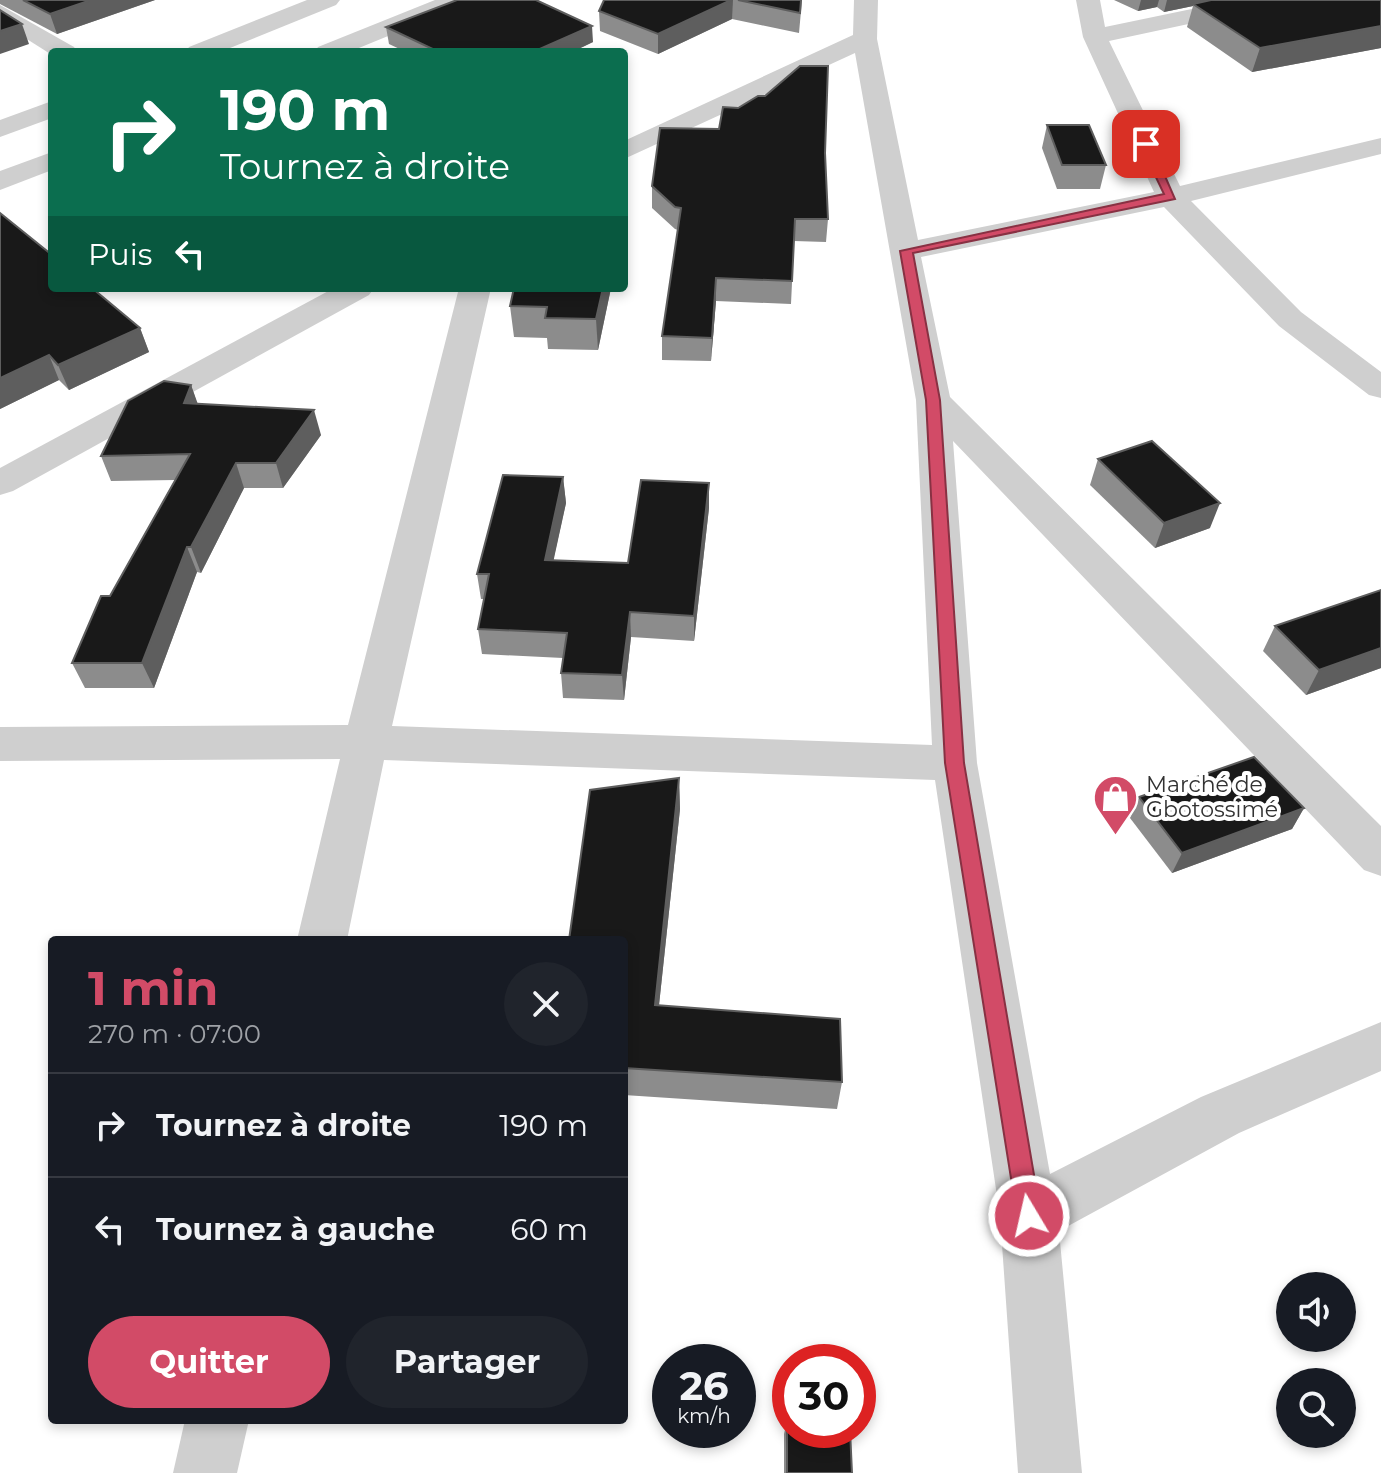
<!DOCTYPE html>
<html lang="fr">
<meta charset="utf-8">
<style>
:root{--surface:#171b24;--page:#20242c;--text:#f1f3f6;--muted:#9ea1a6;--line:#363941;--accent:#d24b67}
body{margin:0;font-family:Montserrat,sans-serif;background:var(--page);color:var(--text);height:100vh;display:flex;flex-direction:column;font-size:30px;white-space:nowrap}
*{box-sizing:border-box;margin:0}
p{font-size:26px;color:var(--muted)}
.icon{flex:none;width:44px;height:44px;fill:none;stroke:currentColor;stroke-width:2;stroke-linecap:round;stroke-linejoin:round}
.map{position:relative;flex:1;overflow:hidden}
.sheet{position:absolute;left:48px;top:936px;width:580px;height:488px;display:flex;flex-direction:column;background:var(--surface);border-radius:8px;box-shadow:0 4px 12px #0003}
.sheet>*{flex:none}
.guide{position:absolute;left:48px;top:48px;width:580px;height:244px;border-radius:8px;box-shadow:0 4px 12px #0003;background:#0b6e4f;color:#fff;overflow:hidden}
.tools{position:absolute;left:1276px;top:1272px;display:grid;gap:16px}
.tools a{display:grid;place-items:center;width:80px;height:80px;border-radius:50%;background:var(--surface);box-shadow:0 4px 12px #0003;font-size:40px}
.speed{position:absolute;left:652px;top:1344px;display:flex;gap:16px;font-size:40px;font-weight:700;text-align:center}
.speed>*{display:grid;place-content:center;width:104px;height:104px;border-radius:50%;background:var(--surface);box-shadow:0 4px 12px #0003;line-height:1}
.speed small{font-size:20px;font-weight:400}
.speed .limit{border:12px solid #d22;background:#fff;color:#111}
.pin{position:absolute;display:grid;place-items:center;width:68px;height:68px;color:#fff;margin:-34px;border-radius:16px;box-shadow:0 4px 12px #0006}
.me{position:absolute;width:88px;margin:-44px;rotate:351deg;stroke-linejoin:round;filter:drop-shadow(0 0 6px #0008)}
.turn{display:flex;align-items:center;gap:28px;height:168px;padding:0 40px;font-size:36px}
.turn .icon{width:104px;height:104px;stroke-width:2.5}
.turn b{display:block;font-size:56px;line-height:68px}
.then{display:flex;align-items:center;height:76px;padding:0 40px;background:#0003;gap:16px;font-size:30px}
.round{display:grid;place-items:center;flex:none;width:84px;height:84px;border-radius:42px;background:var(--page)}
.head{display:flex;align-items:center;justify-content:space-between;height:136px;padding:0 40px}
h1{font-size:48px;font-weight:700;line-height:60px;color:var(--accent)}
.primary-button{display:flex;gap:16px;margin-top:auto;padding:16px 40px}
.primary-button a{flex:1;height:92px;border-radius:48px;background:var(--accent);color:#fff;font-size:32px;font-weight:700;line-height:92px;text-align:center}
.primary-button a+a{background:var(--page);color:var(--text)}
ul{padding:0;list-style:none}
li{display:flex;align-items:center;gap:24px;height:104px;padding:0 40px;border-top:2px solid var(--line)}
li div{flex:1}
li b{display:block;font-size:30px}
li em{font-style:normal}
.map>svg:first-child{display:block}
</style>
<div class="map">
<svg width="1381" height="1473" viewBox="0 0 1381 1473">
<rect width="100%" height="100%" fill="#fff"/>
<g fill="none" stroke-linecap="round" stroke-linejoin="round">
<!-- minor -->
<g fill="#cfcfcf" fill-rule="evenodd">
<polygon points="307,0 340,0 336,5 220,52 186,52 189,47"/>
<polygon points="435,0 468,0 464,5 349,52 315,52 318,47"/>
<polygon points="854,0 878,0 877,39 918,240 1154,192 1083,37 1076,0 1100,0 1105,27 1235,0 1280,0 1268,7 1109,41 1180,186 1381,138 1381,154 1191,201 1301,312 1381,372 1381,398 1369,395 1279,326 1164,207 921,257 950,397 1381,826 1381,876 1364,870 953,441 977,763 1050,1174 1201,1097 1381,1022 1381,1071 1239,1133 1059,1231 1082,1473 1018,1473 1000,1216 935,780 384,760 347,940 297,940 340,759 0,761 0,727 348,725 459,288 491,288 392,726 932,745 916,400 855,53 624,159 624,141 853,35"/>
<polygon points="0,5 74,47 77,52 52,55 0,22"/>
<polygon points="52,101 52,118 0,137 0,120"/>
<polygon points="52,152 52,170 0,190 0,171"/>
<polygon points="334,288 374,288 369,295 13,491 0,495 0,468"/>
<polygon points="185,1420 249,1420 237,1473 173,1473"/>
</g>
</g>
<!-- wall -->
<g fill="#8c8c8c">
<polygon points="0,0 155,0 57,34 0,4"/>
<polygon points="604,0 802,0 799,33 732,19 658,54 600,31 599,11"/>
<polygon points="1114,0 1381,0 1381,48 1252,72 1187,27 1193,6 1164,12 1157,7 1138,11"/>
<polygon points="386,27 593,42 572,52 406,52 389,44"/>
<polygon points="1047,125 1106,165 1100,189 1057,189 1042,148"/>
<polygon points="652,186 828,219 826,242 794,241 791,304 716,301 711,361 662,360 662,336 678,230 675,229 652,208"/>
<polygon points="0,213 140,328 149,352 69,390 59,380 0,409"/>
<polygon points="611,288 598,350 548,349 547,338 514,337 510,306"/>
<polygon points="191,385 197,403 321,435 283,488 244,488 201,573 197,572 154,688 85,688 72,663 175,480 111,481 101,456"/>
<polygon points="1098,459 1210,528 1155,548 1090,485"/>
<polygon points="563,477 566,503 553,561 628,563 709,483 709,508 694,641 631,637 624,700 563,698 561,673 563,658 482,654 478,629 484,599 481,599 477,574"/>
<polygon points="1381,590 1381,668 1306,695 1263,651 1275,626"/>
<polygon points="679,778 680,809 659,1005 842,1082 837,1109 624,1095 624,940"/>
<polygon points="1139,797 1304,808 1292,829 1172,873 1130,818"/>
<polygon points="787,1421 852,1473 784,1473 784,1434"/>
</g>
<!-- shaded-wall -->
<g fill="#5e5e5e">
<polygon points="91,0 155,0 57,34 50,14"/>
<polygon points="731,0 733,0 732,19 658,54 658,34"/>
<polygon points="1141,0 1159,0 1157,7 1138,11"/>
<polygon points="1167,0 1220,0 1193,4 1193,6 1164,12"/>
<polygon points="22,24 29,44 0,54 0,31"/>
<polygon points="592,26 593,42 572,52 533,52"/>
<polygon points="1381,26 1381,48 1252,72 1260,48"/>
<polygon points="626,180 628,209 624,227 624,191"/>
<polygon points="716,278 716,301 711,361 712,338"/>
<polygon points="603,288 611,288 598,350 596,319"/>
<polygon points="140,328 149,352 69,390 58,365"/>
<polygon points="49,355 59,380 0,409 0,378"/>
<polygon points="191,385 200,410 184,403"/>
<polygon points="314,410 321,435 283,488 276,463"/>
<polygon points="236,463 244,488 201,573 191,547"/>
<polygon points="563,477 566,503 548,586 545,560"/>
<polygon points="709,483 709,508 694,641 694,616"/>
<polygon points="1220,503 1210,528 1155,548 1164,523"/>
<polygon points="187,547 197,572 154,688 142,663"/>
<polygon points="630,612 631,637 624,700 622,675"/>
<polygon points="1381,648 1381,668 1306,695 1319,670"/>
<polygon points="679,778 680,809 656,1033 655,1005"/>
<polygon points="1304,808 1292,829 1172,873 1182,853"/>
</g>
<!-- building -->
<g fill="#191919" stroke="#5e5e5e" stroke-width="2">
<polygon points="23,0 91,0 50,14"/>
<polygon points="457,0 536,0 592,26 533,52 439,52 386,27"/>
<polygon points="604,0 731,0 658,34 599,11"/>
<polygon points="738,0 801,0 800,13"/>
<polygon points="1211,0 1381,0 1381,26 1260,48 1193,4"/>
<polygon points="0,10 22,24 0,31"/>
<polygon points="800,66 828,66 825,153 828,219 795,219 792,281 716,278 712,338 662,336 681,208 675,207 652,186 660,128 719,129 723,107 738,108 758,96 765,96"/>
<polygon points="1047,125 1089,125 1106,165 1062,165"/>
<polygon points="0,213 52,255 52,288 92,288 140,328 58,365 49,355 0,378"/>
<polygon points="514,288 603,288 596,319 545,318 547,307 510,306"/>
<polygon points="164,381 191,385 184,403 314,410 276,463 236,463 191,547 187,547 142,663 72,663 101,596 110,596 190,454 101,456 128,401"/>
<polygon points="1152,441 1220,503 1164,523 1098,459"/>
<polygon points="503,475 563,477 545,560 628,563 641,480 709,483 694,616 630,612 622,675 561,673 567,633 478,629 489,574 477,574"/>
<polygon points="1381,590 1381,648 1319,670 1275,626"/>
<polygon points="1254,757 1304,808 1182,853 1139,797"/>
<polygon points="679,778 655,1005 840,1019 842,1082 624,1068 624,940 569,940 590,790"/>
<polygon points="787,1421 790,1421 790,1430 850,1430 852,1473 787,1473"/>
</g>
<!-- route -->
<polygon fill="#d24b67" stroke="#883143" stroke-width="2" points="1146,140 1151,144 1175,199 913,253 940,400 964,763 1041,1216 1037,1224 1029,1228 1021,1224 1017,1216 945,763 926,400 900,251 1164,194 1140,144"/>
<!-- icons -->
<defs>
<symbol id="shop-pin" viewBox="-11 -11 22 30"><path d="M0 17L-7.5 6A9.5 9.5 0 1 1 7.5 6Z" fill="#d24b67" stroke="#fff"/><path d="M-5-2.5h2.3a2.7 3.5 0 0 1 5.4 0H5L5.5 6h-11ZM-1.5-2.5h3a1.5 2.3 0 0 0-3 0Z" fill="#fff"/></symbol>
</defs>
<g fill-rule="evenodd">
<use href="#shop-pin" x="1090" y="772" width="51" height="69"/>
</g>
<g text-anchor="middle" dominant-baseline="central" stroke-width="8" stroke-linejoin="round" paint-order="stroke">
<!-- poi labels -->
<g font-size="22" fill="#323232" stroke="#fff" text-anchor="start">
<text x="1146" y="784">Marché de<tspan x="1146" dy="25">Gbotossimé</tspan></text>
</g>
</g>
</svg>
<div class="tools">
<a><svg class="icon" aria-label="sound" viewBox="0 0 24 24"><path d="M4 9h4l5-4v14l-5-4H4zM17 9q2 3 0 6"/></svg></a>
<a><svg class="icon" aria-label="search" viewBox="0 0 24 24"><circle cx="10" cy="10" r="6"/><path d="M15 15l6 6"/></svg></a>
</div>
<div class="speed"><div>26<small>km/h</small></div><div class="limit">30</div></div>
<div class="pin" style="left:1146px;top:144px;background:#d93025"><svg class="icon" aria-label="arrive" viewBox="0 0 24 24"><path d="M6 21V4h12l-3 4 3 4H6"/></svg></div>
<svg class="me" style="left:1029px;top:1216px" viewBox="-20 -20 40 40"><circle r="17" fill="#d24b67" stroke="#fff" stroke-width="3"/><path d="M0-11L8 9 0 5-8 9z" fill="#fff"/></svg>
<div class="guide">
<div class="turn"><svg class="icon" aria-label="right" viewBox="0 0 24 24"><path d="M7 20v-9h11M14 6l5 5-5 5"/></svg><div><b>190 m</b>Tournez à droite</div></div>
<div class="then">Puis<svg class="icon" aria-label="left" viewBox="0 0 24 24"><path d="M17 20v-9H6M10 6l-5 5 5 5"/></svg></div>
</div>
<section class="sheet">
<div class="head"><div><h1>1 min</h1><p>270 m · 07:00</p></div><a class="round"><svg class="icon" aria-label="close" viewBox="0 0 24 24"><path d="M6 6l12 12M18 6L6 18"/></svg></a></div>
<ul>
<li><svg class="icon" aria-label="right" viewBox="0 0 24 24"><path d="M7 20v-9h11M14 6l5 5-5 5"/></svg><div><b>Tournez à droite</b></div><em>190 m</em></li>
<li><svg class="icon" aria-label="left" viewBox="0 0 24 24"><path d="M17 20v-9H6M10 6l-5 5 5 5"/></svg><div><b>Tournez à gauche</b></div><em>60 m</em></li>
</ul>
<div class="primary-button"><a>Quitter</a><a>Partager</a></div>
</section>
</div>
